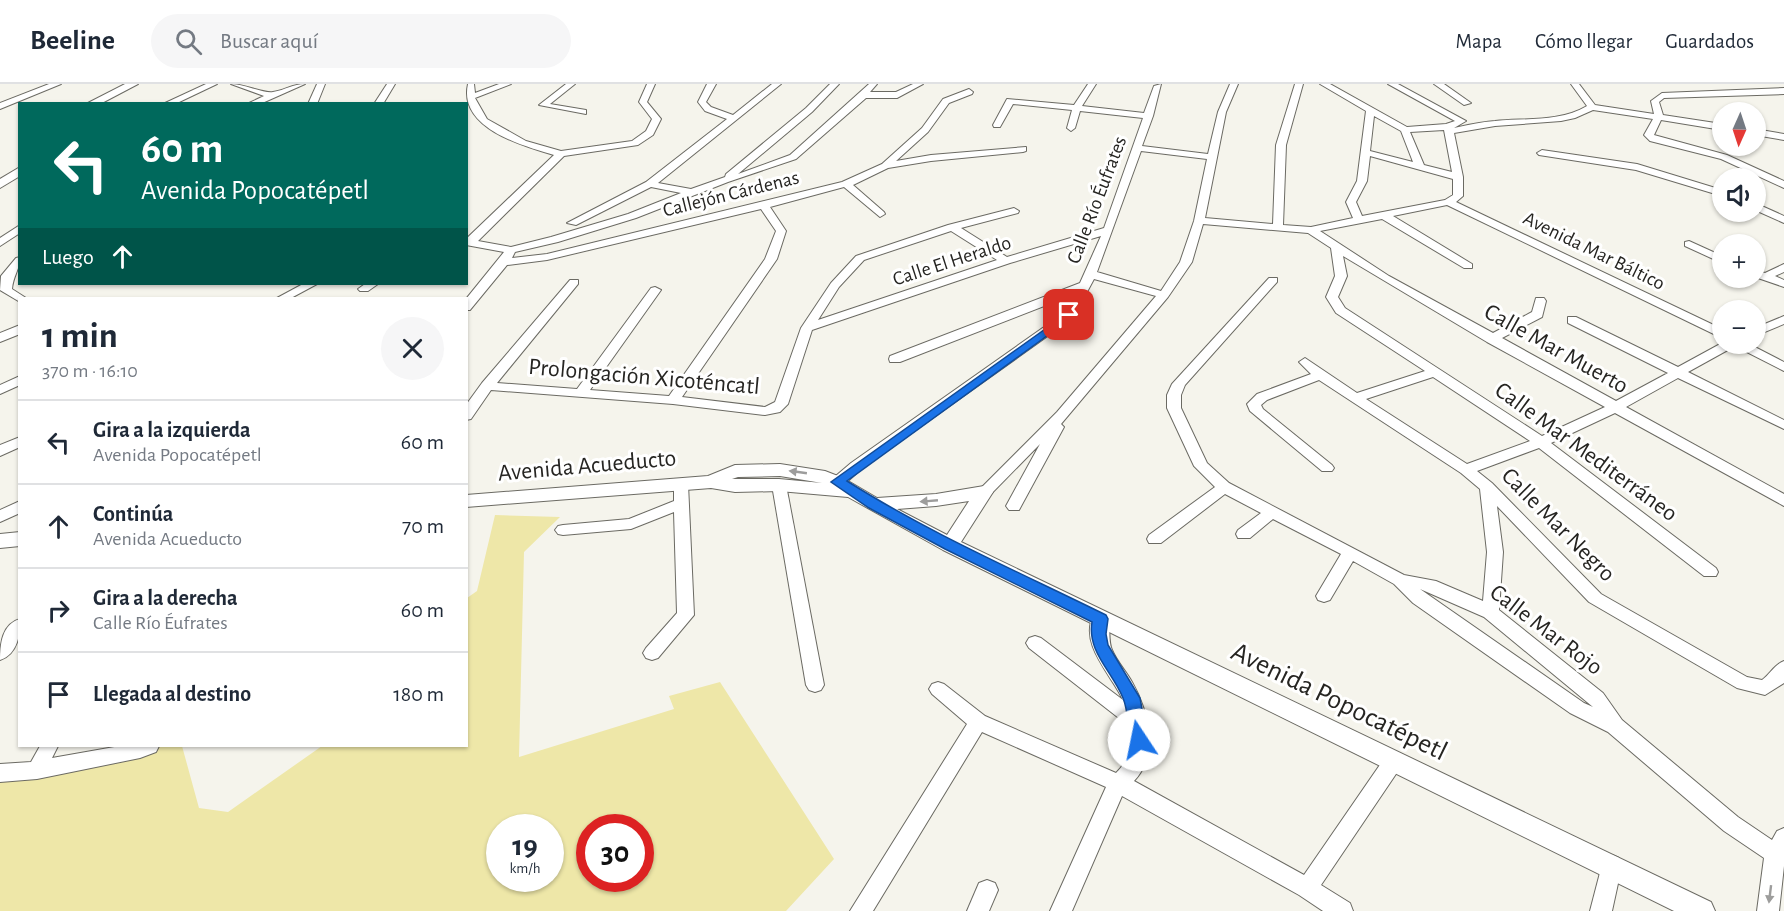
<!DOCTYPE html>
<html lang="es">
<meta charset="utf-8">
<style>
:root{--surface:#fff;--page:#f6f6f7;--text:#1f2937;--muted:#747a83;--line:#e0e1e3}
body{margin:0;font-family:"Alegreya Sans",sans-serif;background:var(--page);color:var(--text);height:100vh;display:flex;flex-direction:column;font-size:22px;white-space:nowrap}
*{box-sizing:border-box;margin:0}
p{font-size:20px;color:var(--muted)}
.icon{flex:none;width:33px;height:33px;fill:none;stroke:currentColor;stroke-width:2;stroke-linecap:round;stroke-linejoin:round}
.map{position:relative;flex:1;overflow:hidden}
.side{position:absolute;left:18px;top:213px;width:450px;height:450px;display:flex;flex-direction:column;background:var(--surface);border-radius:0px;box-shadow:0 2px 4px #0004}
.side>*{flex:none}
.guide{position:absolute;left:18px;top:18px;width:450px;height:183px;border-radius:0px;box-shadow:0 2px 4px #0004;background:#00695c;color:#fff;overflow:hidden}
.needle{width:39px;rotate:183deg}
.controls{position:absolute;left:1712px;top:18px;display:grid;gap:12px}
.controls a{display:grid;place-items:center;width:54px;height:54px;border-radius:50%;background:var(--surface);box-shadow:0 2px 4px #0004;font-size:30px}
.speed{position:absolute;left:486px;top:730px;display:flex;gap:12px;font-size:30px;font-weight:700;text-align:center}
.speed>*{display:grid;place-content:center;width:78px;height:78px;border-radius:50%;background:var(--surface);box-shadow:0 2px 4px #0004;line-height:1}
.speed small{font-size:15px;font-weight:400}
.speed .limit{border:9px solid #d22;background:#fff;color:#111}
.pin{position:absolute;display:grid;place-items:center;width:51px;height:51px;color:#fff;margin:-26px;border-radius:12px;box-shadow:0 3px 9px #0006}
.me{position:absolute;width:66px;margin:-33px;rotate:349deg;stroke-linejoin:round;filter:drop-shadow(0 0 4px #0008)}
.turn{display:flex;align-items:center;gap:21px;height:126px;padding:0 24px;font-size:27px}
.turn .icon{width:78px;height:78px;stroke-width:2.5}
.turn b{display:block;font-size:42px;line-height:51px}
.then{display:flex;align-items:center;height:57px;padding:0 24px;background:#0003;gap:12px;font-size:22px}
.round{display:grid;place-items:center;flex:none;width:63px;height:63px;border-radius:32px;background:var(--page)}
.overview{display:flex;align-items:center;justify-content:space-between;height:102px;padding:0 24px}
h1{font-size:36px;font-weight:700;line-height:45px}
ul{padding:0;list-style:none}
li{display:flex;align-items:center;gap:18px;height:84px;padding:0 24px;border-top:2px solid var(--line)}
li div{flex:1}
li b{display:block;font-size:22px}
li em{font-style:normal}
header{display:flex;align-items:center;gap:36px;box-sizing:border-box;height:84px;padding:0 30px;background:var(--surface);border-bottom:2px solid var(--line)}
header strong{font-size:28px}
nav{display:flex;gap:33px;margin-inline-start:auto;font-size:21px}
.search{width:420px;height:54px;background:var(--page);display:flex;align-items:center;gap:15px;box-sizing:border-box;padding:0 21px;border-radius:33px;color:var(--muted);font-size:22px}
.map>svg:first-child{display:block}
</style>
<header>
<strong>Beeline</strong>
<div class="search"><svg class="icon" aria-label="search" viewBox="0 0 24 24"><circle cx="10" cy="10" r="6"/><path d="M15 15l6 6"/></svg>Buscar aquí</div>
<nav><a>Mapa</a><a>Cómo llegar</a><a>Guardados</a></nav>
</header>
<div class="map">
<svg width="1784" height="827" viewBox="0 0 1784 827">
<rect width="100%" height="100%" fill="#f5f4ec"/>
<!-- green -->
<path fill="#eee7a8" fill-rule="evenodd" d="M495,431L560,433L524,468L519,673L674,625L669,612L720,598L834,775L786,827H0V689L140,666L149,662H182L199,724L228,728L322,662H466L467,514L477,507ZM500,744H550V795H500ZM590,744H640V795H590Z"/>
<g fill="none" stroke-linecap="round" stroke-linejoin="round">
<defs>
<g id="minor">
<polygon points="49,0 61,0 0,25 0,19"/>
<polygon points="206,0 217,0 175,20 163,20"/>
<path d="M231,0C244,0 265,10 273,8C285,6 293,0 305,0L260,20H247L264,12Z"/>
<polygon points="317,0 325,0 317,20 308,20"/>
<polygon points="387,0 395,0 383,20 374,20"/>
<path d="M468,0H474L475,9L499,0H511L475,14L487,35L526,57L561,67L632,57L646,47L652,35L639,18L647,0H655L647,18L661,35L653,51L638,61L564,72L478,157L511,163L551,153L628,130L681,109L651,103L576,141L567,139L646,98L727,35L705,27L698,18L707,0H716L706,18L711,23L733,31L772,0H781L658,99L691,105L725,93L726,90L806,24L830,0H839L812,28L738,90L790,71L869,0H877L870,8H896L913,0H923L897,14H866L796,75L728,98L636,134L558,158L515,168L512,174L547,170L842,98L882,80L922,44L943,15L969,5L973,8L972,10L949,19L928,48L896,77L931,71L1026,63V67L1023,68L931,77L888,84L853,101L884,128L885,130L880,133L844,103L770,123L786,147L777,175L682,313L765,323L775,318L801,244L831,199L856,172L948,141L1014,124L1019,127L1018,129L961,144L1007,173L1104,144L1143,34L1080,27L1075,44L1071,47L1067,44L1072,26L1013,20L1000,43H994L993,41L1007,15L1074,21L1088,0H1096L1082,22L1144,29L1154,2L1161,0L1153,32L1142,62L1208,70L1218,28L1230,0H1238L1226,28L1205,134L1273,140L1276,61L1295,0H1303L1286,61L1283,141L1311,143L1353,134L1346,118L1357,97L1366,27L1320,0H1330L1407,43L1446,40L1455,37L1388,0H1398L1466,37L1454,44C1468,41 1481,38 1495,37C1526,34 1560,38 1587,22L1571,0H1579L1595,21L1654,30L1651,17L1662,9L1784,4V10L1664,14L1659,18L1663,31L1722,40V46L1661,36L1654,51L1727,71L1784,97V104L1721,75L1650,57L1644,51L1653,35L1593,26L1575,34L1561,37L1495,42L1454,49L1463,93V112L1456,118L1722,245V254L1447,121L1393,132L1472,180V184H1464L1382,135L1320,147L1389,192L1493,249L1532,228L1536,214H1544L1546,217L1542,233L1502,254L1616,317L1668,289L1568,239V233H1576L1678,283L1722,259L1749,260L1784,278V287L1735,262L1688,288L1784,336V345L1678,294L1626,323L1784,410V422L1615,329L1551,359L1716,484L1718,488L1716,492H1704L1539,364L1477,387L1492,399L1601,510L1747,593L1762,596C1770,590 1775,580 1784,577V599L1765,611L1737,604L1589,518L1497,422L1503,468L1499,526L1603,609L1622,636L1738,733L1772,756L1777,747L1784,744V782L1779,827H1757L1764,774L1724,747L1608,648L1570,629L1413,519L1394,500L1353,477L1330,516L1324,518L1318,516L1316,512L1341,470L1273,435L1250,454H1238L1236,450L1238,446L1261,429L1225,410L1161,459H1149L1147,455L1149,451L1215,403L1194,382L1167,324V311L1172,300L1269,194H1277V198L1185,301L1181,311V324L1207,379L1229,399L1404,491L1436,497L1483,517L1487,468L1480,405L1461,389L1319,296L1267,316L1261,321L1263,325L1332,381L1334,384L1332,387H1322L1250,327L1247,320L1257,310L1311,290L1299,278L1305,274L1357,309L1425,287L1336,229L1326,213L1335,192L1331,164L1308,149L1203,140L1192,178L1168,213L1061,340L1064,343L1019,426H1009L1006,422L1040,360L989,412H979L977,408L1057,328L1156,212L1094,195L1073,234L861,385L834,410L829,411L822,406L824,402L851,379L1064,229L1075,210L900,278H890L889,275L890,272L1080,199L1101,152L1010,179L812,246L788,320L780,328L765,331L673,320L491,306L471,335L466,336V321L482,299L570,196H578V200L497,299L577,305L651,204L655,203L661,206L590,306L669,312L765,175L776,147L761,125L547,176L507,181L470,226H466V215L504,168L466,161V155L554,71C523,62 458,44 468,0ZM1374,32L1401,47L1413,78L1370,67ZM1444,46L1452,88L1424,81L1410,48ZM1141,67L1207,75L1194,137L1180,178L1161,207L1097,188ZM1370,72L1453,95V111L1445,116L1362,132L1356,118L1367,97ZM951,147L997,176L818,236L839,203L864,176ZM1343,172L1487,258L1605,323L1542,352L1345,224L1338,213L1347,192ZM1433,293L1530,357L1467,380L1366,315ZM1420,505L1484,533L1593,623L1584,619Z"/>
<polygon points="566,0 575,0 550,20 586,26 586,30 539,21"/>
<polygon points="1434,0 1444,0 1471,19 1464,21"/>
<polygon points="1755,45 1784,50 1784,56 1755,51"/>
<polygon points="1542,66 1637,80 1722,106 1722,112 1636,86 1539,71 1537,69"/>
<polygon points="1755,119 1784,132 1784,139 1755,126"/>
<polygon points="20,141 20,149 0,162 0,154"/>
<polygon points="1689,157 1722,172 1722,179 1685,162 1685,158"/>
<path d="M20,173C20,185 13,192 12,205L26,214H20V218L0,206L1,192L16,174Z"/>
<polygon points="1784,180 1784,188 1775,192 1784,196 1784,203 1755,193 1755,186 1765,189"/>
<polygon points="303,200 317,200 291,214 277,214"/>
<polygon points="365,200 378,200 368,207 360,207 358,205"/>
<polygon points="1784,232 1784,240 1755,252 1755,244"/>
<polygon points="20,241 20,250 0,258 0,249"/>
<polygon points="20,292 20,301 0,310 0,301"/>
<polygon points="20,353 20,363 0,372 0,361"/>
<polygon points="681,395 688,400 694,531 658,574 652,576 646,574 643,569 646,564 677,529 674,428 631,445 563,451 558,450 555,446 558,442 563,441 629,435 674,417 674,400"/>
<polygon points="779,396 786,401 824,601 821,606 815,608 809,606 806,601 772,401"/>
<polygon points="20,417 20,429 0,438 0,426"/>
<path d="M1100,528L1106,530C1112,541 1107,555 1112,566C1117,578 1126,587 1132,598C1148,626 1159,671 1134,697L1304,791L1386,672L1393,670L1400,672L1403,678L1400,684L1321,801L1350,819L1353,827H1323L1299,811L1122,712L1072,827H1050L1106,703L982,648L873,827H850L967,640L932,610L929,605L932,600L938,598L944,600L985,632L1116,689C1130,676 1131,661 1129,642L1029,564L1026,559L1029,554L1035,552L1041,554L1123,616C1112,591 1078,560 1094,530Z"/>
<path d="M20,535C20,550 18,570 0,576C0,560 2,540 20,535Z"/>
<polygon points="40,662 58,662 52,674 120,662 159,662 156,668 140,674 37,695 0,698 0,680 31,678"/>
<polygon points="1612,771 1619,774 1622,781 1612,827 1590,827 1602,781 1605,774"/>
<polygon points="987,796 995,799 998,806 989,827 967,827 979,799"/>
</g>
<g id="major">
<polygon points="125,0 138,0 100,20 86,20"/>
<polygon points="20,83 20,92 0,104 0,95"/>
<path d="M780,380L825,387L843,394L877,414L936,410L984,402L990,404L993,408L961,458L1711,818L1715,827H1674L943,466L848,413L779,407L735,408L711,404L466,423V411L708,392L735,381ZM780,392L822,399L779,395H732L738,393ZM969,417L947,451L897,425L936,422Z"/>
<polygon points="20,448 20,462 0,464 0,450"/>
</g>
</defs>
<!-- minor casing -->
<use href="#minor" stroke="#6b6a63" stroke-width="2"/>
<!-- major casing -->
<use href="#major" stroke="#6b6a63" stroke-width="2"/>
<!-- minor -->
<use href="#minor" fill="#fff" fill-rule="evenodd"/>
<!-- major -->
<use href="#major" fill="#fff" fill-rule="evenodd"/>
</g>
<!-- one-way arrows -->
<defs><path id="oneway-solid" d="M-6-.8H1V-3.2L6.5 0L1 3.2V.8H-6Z" transform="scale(1.5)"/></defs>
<g fill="#9d9d9c">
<use href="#oneway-solid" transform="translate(798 388) rotate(-172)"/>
<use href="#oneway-solid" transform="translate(929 417) rotate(175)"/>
<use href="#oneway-solid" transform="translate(1770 810) rotate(97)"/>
</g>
<!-- route -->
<path fill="#1a73e8" stroke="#114b97" stroke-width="1.5" d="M1069,228L1075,231L1073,233L847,397C929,449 1019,488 1106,531L1108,535L1106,550L1108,561L1140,614L1148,656L1145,661L1139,663L1133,661L1131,656C1128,643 1128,626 1123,614C1112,587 1087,568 1092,538L945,465L869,424L831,398Z"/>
<g text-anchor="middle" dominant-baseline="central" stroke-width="6" stroke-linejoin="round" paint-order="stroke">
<!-- far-street labels -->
<g font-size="20" fill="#262522" stroke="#fff">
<text transform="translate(731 110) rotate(-14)">Callejón Cárdenas</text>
<text transform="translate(1097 116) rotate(-69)">Calle Río Éufrates</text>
<text transform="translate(1594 167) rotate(26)">Avenida Mar Báltico</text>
<text transform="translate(952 177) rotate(-18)">Calle El Heraldo</text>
</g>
<!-- street labels -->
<g font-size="24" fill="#262522" stroke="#fff">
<text transform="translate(1556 265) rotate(29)">Calle Mar Muerto</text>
<text transform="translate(644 293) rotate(5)">Prolongación Xicoténcatl</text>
<text transform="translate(1586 368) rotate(36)">Calle Mar Mediterráneo</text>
<text transform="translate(587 382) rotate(-5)">Avenida Acueducto</text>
<text transform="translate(1558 441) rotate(45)">Calle Mar Negro</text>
<text transform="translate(1546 546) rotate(37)">Calle Mar Rojo</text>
</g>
<!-- near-street labels -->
<g font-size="28" fill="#262522" stroke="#fff">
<text transform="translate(1339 618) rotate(26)">Avenida Popocatépetl</text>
</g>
</g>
</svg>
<div class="controls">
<a><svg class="needle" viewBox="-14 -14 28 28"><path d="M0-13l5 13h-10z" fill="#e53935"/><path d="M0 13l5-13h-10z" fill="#747a83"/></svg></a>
<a><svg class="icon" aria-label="sound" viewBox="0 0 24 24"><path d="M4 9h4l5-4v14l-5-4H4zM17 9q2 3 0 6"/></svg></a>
<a>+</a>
<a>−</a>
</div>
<div class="speed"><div>19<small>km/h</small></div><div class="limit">30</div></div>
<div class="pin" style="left:1069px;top:231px;background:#d93025"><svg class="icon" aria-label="arrive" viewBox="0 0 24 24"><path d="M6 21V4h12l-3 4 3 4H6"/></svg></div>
<svg class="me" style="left:1139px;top:656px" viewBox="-20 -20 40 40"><circle r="19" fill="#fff"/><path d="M0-13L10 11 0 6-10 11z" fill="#1a73e8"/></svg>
<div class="guide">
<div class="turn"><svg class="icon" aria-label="left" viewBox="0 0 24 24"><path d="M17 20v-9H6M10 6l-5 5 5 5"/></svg><div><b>60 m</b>Avenida Popocatépetl</div></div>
<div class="then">Luego<svg class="icon" aria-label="ahead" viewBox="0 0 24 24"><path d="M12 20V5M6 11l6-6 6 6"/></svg></div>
</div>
<section class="side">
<div class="overview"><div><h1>1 min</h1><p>370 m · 16:10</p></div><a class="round"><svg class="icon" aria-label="close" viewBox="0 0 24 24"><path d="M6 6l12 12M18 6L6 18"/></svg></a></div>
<ul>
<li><svg class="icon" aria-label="left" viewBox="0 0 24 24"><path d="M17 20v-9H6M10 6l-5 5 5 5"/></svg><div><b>Gira a la izquierda</b><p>Avenida Popocatépetl</p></div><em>60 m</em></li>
<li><svg class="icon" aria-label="ahead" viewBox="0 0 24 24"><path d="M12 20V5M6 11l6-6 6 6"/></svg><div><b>Continúa</b><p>Avenida Acueducto</p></div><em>70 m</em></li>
<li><svg class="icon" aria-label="right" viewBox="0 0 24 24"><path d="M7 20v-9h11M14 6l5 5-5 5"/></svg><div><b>Gira a la derecha</b><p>Calle Río Éufrates</p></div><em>60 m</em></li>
<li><svg class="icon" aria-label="arrive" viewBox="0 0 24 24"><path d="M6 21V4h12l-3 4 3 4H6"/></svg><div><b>Llegada al destino</b></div><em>180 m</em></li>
</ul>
</section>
</div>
